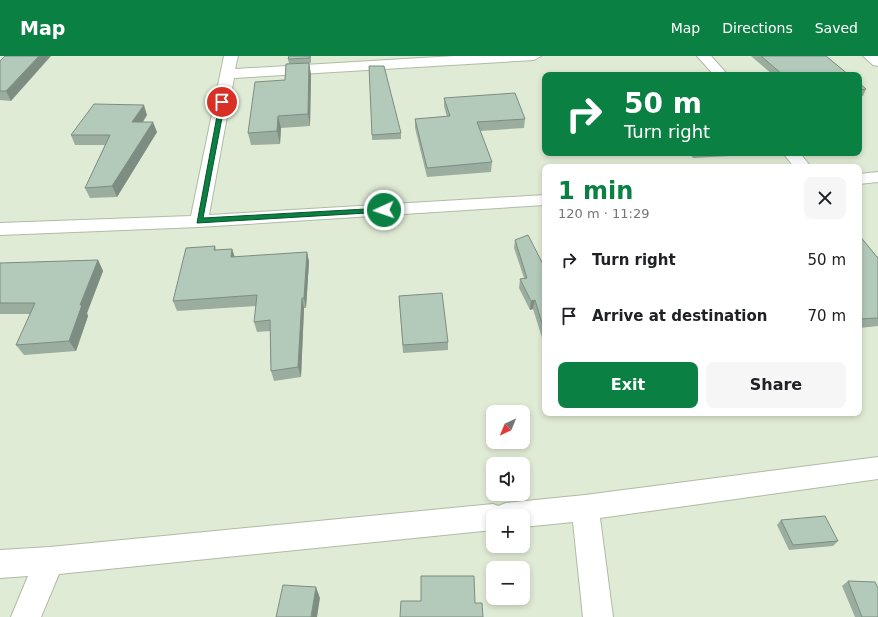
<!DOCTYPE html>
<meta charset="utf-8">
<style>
:root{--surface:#fff;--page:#f6f6f6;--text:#202124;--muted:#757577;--accent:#0b8043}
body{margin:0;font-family:"DejaVu Sans",sans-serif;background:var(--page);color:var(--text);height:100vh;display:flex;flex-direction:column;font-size:15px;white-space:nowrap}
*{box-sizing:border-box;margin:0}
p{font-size:13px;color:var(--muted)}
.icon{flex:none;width:22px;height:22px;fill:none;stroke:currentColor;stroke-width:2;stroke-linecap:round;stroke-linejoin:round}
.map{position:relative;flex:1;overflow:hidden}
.sheet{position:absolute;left:542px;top:108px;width:320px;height:252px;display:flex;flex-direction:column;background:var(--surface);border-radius:8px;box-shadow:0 2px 6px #0003}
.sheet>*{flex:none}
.top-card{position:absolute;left:542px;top:16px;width:320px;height:84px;border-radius:8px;box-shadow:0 2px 6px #0003;background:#0b8043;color:#fff;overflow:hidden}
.needle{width:26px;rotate:223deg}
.tools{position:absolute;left:486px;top:349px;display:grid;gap:8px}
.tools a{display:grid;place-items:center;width:44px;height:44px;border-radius:8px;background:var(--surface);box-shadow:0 2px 6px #0003;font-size:20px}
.pin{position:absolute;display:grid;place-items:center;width:34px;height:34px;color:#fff;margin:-17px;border:2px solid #fff;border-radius:50%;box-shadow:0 1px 4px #0007}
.me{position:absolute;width:44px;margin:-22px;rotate:267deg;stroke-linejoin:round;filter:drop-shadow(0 0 3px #0008)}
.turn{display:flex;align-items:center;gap:14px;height:84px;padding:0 16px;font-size:18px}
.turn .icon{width:52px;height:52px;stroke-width:2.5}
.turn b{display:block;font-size:28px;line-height:34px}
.round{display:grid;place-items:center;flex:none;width:42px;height:42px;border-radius:8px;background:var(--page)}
.summary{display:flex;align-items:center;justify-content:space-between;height:68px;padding:0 16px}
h1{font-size:24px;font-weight:800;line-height:30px;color:var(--accent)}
.cta{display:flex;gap:8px;margin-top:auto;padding:8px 16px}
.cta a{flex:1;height:46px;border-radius:8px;background:var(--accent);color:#fff;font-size:16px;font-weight:800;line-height:46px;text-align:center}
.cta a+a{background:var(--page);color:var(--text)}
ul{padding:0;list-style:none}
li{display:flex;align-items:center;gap:12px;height:56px;padding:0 16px}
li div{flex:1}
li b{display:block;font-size:15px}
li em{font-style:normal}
header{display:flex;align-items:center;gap:24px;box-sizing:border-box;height:56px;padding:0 20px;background:var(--accent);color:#fff}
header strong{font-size:19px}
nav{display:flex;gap:22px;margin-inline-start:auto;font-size:14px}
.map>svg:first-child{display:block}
</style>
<header>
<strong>Map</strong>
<nav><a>Map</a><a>Directions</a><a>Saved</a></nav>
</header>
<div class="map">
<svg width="878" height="561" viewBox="0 0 878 561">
<rect width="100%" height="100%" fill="#e0ebd5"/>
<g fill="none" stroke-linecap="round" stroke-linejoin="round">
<defs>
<g id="minor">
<polygon points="224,0 238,0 235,13 455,0 541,0 534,4 234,22 209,159 545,139 545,149 199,171 0,179 0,167 191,160"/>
<polygon points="697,0 711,0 728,19 714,19"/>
<polygon points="783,97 800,97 811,111 794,111"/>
<polygon points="878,116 878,126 859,128 859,118"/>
<polygon points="878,401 878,423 600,462 613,561 583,561 573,466 523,471 523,460 493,460 493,474 59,518 41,561 11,561 28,520 0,522 0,494 50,491 493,448 498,450 506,447 585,439"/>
</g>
<polygon id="tertiary" points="863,0 878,0 878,10 873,9"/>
</defs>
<!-- minor casing -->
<use href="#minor" stroke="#b0bba6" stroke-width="2"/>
<!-- tertiary casing -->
<use href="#tertiary" stroke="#b0bba6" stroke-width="2"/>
<!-- minor -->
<use href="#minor" fill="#fff" fill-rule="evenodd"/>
<!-- tertiary -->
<use href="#tertiary" fill="#fff" fill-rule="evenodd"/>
</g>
<!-- wall -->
<g fill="#9aad9f">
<polygon points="311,0 311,7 309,7 311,19 310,70 281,72 280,88 251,89 248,77 285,24 289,8 288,3"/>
<polygon points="751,0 826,0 849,19 773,19"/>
<polygon points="0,5 11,45 0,44"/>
<polygon points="859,27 866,33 863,40 859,40"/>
<polygon points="444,42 525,63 524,72 480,75 492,106 491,116 427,121 415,72 415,63 447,61 444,50"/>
<polygon points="147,59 143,66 157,76 117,141 90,142 85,132 105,89 75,89 71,79"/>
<polygon points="401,77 401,83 372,84 372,79"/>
<polygon points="689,97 730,97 730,100 693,102"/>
<polygon points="859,179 877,201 878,201 878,270 859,272"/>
<polygon points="515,184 545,212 545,291 533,253 530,254 519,232 520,223 524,222 514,192"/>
<polygon points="215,190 216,194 232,193 235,201 307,196 309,206 306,252 304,252 301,321 274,325 271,315 270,275 257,276 254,266 256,250 177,255 173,245"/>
<polygon points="98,204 103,215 87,257 88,260 76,295 24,299 16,289 30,258 0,258 0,207"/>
<polygon points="399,240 448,286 448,294 403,297"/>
<polygon points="781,464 838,485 833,490 789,494 777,469"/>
<polygon points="848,525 878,561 855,561 842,530"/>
</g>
<!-- shaded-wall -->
<g fill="#7d8d82">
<polygon points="39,0 51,0 11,45 6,35"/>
<polygon points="309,7 311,19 310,70 308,58"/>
<polygon points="144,49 147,59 136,76 132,66"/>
<polygon points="278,60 281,72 280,88 277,75"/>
<polygon points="153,66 157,76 117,141 112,130"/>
<polygon points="232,193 235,203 231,201"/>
<polygon points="307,196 309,206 306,252 304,242"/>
<polygon points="98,204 103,215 87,257 88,260 76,295 69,285 80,249"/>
<polygon points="302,242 304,252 301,321 298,311"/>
<polygon points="535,244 533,253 530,254 531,245"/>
<polygon points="316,531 320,542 317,561 311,561"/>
</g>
<!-- building -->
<g fill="#b3c9b9" stroke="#7d8d82">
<polygon points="5,0 39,0 6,35 0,35 0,5"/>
<polygon points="289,0 310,0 310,2 288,3"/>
<polygon points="761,0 826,0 849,19 783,19"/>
<polygon points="309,7 308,58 278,60 277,75 248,77 255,26 285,24 286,8"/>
<polygon points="369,10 384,10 401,77 372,79"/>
<polygon points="859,27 866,33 859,34"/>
<polygon points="515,37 525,63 477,66 492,106 427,112 415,63 450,60 444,42"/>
<polygon points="94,48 144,49 132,66 153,66 112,130 85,132 110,79 71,79"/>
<polygon points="528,179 545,212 545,277 535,244 531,245 520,223 527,222 515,184"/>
<polygon points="859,179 877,201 878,201 878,262 859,263"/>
<polygon points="215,190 214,194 232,193 231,201 307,196 304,242 302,242 298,311 271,315 270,264 254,266 257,239 173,245 186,192"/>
<polygon points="98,204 80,249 82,249 69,285 16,289 35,247 0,247 0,207"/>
<polygon points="442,237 448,286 403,289 399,240"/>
<polygon points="825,460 838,485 793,489 781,464"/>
<polygon points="421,520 474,520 475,547 482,547 483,561 400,561 401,545 421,545"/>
<polygon points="848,525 875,526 878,532 878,561 862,561"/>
<polygon points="283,529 316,531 311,561 276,561"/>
</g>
<!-- route -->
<polygon fill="#0b8043" stroke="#07532c" points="220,44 225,46 203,162 384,152 388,154 384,156 197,167"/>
</svg>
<div class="tools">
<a><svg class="needle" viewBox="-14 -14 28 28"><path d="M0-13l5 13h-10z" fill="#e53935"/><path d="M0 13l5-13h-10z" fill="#757577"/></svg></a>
<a><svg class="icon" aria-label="sound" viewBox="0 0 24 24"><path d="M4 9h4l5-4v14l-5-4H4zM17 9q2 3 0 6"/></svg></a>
<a>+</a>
<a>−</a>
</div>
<div class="pin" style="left:222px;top:46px;background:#d93025"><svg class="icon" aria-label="arrive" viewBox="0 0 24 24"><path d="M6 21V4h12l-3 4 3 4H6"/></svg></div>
<svg class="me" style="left:384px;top:154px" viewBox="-20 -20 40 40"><circle r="17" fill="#0b8043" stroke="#fff" stroke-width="3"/><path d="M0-11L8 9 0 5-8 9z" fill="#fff"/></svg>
<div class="top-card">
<div class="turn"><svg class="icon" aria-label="right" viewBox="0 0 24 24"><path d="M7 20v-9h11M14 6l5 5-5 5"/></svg><div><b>50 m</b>Turn right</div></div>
</div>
<section class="sheet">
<div class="summary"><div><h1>1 min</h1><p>120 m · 11:29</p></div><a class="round"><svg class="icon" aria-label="close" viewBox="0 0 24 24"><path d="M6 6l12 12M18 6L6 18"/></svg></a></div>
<ul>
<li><svg class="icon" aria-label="right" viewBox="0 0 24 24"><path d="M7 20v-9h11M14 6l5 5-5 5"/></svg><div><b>Turn right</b></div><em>50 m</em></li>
<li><svg class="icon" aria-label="arrive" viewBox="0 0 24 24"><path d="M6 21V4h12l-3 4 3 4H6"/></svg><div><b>Arrive at destination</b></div><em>70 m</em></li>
</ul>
<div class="cta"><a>Exit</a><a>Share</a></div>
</section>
</div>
